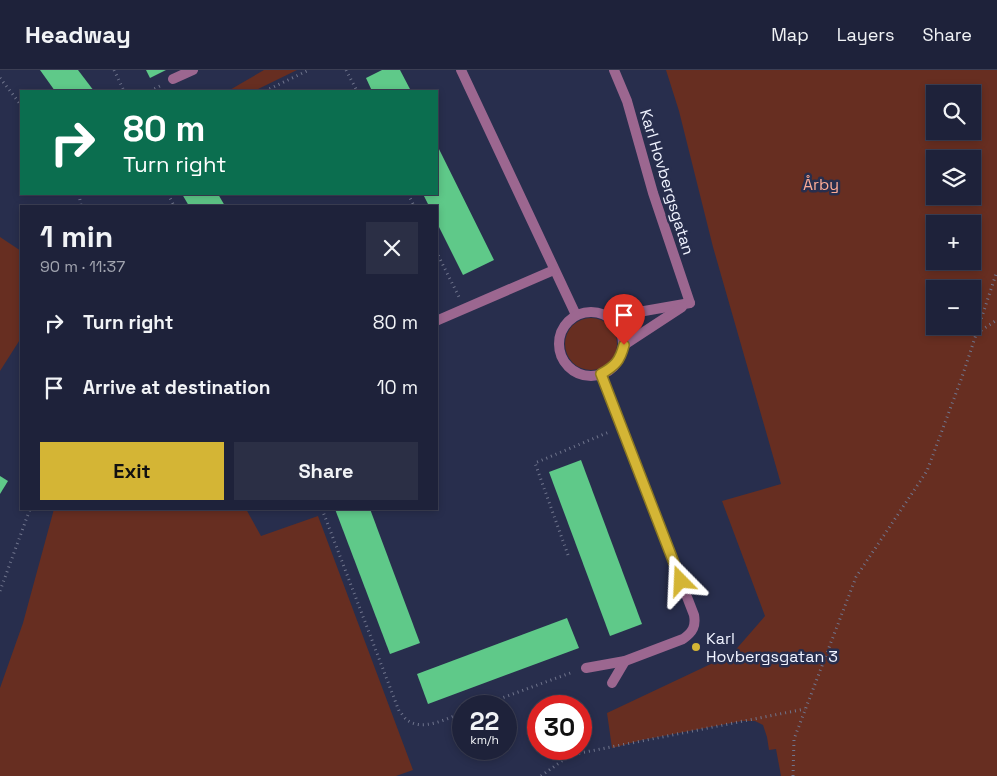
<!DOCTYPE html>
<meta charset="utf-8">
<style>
:root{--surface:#1e223a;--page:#2b2f45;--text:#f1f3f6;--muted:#a1a4af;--line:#3c3f54;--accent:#d4b535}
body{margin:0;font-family:"Space Grotesk",sans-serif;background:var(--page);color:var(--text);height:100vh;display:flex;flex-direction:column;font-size:19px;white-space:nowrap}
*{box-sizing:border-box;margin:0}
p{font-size:16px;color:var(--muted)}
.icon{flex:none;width:28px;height:28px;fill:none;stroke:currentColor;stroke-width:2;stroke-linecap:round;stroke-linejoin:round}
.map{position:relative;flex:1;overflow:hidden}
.side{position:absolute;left:20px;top:135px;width:418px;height:305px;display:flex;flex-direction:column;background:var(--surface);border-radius:0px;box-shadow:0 2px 8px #0003,0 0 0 1px var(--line)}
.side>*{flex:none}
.banner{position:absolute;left:20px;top:20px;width:418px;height:105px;border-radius:0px;box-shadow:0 2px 8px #0003,0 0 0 1px var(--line);background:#0b6e4f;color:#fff;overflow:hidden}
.controls{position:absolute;left:926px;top:15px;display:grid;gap:10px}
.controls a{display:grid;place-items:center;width:55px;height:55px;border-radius:0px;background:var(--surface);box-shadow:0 2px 8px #0003,0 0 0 1px var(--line);font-size:25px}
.speed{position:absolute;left:452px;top:625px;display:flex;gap:10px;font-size:25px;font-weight:700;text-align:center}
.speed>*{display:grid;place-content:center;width:65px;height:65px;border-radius:50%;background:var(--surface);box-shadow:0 2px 8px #0003,0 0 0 1px var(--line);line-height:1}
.speed small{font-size:12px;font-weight:400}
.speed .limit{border:8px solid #d22;background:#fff;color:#111}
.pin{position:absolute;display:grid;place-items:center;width:42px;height:42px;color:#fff;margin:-51px -21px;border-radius:50% 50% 50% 0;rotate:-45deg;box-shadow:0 0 5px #0007}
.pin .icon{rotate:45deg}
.me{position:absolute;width:55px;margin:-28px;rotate:339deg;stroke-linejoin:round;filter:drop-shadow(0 0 4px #0008)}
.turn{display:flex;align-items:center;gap:18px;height:105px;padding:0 20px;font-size:22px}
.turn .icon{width:65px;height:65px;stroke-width:2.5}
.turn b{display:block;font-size:35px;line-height:42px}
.round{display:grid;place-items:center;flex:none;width:52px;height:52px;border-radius:0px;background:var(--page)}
.summary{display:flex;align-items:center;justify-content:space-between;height:85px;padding:0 20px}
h1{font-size:30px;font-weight:800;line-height:38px}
.cta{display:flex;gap:10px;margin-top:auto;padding:10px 20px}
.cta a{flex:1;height:58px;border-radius:0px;background:var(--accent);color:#111;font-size:20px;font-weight:800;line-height:58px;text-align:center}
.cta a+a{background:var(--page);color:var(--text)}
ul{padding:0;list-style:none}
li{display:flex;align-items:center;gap:15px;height:65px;padding:0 20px}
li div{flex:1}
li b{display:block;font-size:19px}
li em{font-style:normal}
header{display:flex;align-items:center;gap:30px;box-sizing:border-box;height:70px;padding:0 25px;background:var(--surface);border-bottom:1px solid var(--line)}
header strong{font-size:24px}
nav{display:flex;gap:28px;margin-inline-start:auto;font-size:18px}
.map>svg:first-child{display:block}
</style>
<header>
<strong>Headway</strong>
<nav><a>Map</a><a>Layers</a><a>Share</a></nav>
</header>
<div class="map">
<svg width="997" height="706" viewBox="0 0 997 706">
<rect width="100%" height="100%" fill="#282e4d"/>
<!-- green -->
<g fill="#672e21" fill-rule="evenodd">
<polygon points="264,0 297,0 254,21 228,21"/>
<path d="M666,0H997V706H781L776,679L769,680L767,667L763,655L755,651H742L642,670L612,678L607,643L732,584L765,546L722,431L781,414L713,177L679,41ZM935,24H972V61H935ZM935,89H972V126H935ZM935,154H972V191H935ZM935,219H972V256H935Z"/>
<polygon points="0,167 21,181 21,268 0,301"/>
<circle cx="591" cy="274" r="26"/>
<polygon points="54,439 246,439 261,466 318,446 413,700 396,706 0,706 0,618 23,553"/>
</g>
<!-- building -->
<g fill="#5fc989">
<polygon points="40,0 78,0 94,21 55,21"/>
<polygon points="146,0 166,0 150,8"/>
<polygon points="382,0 400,0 411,21 372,21 366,8"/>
<polygon points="436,73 494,190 463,205 436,151 436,136 429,136 423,124 436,124"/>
<polygon points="182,124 218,124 225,136 189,136"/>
<polygon points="581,390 642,554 610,566 549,402"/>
<polygon points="0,406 8,411 0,424"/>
<polygon points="335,439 370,439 420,573 390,584"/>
<polygon points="567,548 579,578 428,634 417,604"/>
</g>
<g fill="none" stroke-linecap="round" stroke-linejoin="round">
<!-- path -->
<g stroke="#70758d" stroke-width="3" stroke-dasharray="1 4" stroke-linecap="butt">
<polyline points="114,0 124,21"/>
<polyline points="346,0 357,21"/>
<polyline points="0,8 21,35"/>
<polyline points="150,21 162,15"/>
<polyline points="265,21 309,0"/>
<polyline points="79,124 81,136"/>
<polyline points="168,124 174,136"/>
<polyline points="408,124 414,136"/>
<polyline points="436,181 459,227"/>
<polyline points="977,263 997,250"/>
<path d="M322,439L399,641C402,643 404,648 407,650C423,662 448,648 464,642"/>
<polyline points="568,485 535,393 609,362"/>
<polyline points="0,521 30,439"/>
<polyline points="480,636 573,602"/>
<polyline points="541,706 570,685 805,639"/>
<polyline points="793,706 794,669 856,507 927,401 962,307 997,201"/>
</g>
<!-- street -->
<g stroke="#9c6790" stroke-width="10">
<polyline points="461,0 576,245"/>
<polyline points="614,0 627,31 653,123 690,233"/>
<polyline points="173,9 193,0"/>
<circle cx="591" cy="274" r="32"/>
<polyline points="610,247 690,233"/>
<polyline points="436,251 554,200"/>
<polyline points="624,275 682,237"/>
<path d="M586,598L625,591L683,569C693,562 696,556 694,545L601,305"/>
<polyline points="612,613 625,591"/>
</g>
</g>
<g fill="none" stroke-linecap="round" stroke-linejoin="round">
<defs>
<path id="route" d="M624,275C620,291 615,296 601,304L681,511"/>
</defs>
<!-- route casing -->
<use href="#route" stroke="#8a7622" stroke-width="12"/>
<!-- route -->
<use href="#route" stroke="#d4b535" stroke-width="9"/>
</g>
<!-- markers -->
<circle fill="#d4b535" stroke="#282e4d" stroke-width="2" cx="696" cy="577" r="5"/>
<g text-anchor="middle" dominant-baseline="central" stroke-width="5" stroke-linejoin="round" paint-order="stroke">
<!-- street labels -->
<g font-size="16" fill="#f0f3ff" stroke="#282e4d">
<text transform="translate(667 112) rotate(73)">Karl Hovbergsgatan</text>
</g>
<!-- park labels -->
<g font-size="16" fill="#fbab96" stroke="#282e4d">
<text x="821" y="114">Årby</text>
</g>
<!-- poi labels -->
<g font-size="16" fill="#f0f3ff" stroke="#282e4d" text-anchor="start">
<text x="706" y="568">Karl<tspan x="706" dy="18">Hovbergsgatan 3</tspan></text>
</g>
</g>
</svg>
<div class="controls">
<a><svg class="icon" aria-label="search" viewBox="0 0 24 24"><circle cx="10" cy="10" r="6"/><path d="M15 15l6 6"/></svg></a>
<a><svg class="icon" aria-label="layers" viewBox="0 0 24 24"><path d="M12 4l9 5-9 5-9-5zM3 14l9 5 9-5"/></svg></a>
<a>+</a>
<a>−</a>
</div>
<div class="speed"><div>22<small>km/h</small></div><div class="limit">30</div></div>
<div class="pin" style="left:624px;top:275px;background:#d93025"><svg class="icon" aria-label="arrive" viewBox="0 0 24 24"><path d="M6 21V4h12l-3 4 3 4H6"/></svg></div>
<svg class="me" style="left:681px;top:511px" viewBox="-20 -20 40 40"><path d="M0-17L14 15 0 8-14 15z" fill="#d4b535" stroke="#fff" stroke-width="4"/></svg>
<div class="banner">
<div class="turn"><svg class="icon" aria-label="right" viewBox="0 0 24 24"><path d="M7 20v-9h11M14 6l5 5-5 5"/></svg><div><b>80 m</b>Turn right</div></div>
</div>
<section class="side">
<div class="summary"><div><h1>1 min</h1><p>90 m · 11:37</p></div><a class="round"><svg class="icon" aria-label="close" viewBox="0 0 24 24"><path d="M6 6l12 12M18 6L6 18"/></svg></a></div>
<ul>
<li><svg class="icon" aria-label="right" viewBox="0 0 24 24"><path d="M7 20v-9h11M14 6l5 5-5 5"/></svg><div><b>Turn right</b></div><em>80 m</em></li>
<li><svg class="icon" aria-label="arrive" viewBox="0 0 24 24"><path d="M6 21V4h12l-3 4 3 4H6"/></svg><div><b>Arrive at destination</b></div><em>10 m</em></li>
</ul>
<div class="cta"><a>Exit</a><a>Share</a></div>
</section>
</div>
